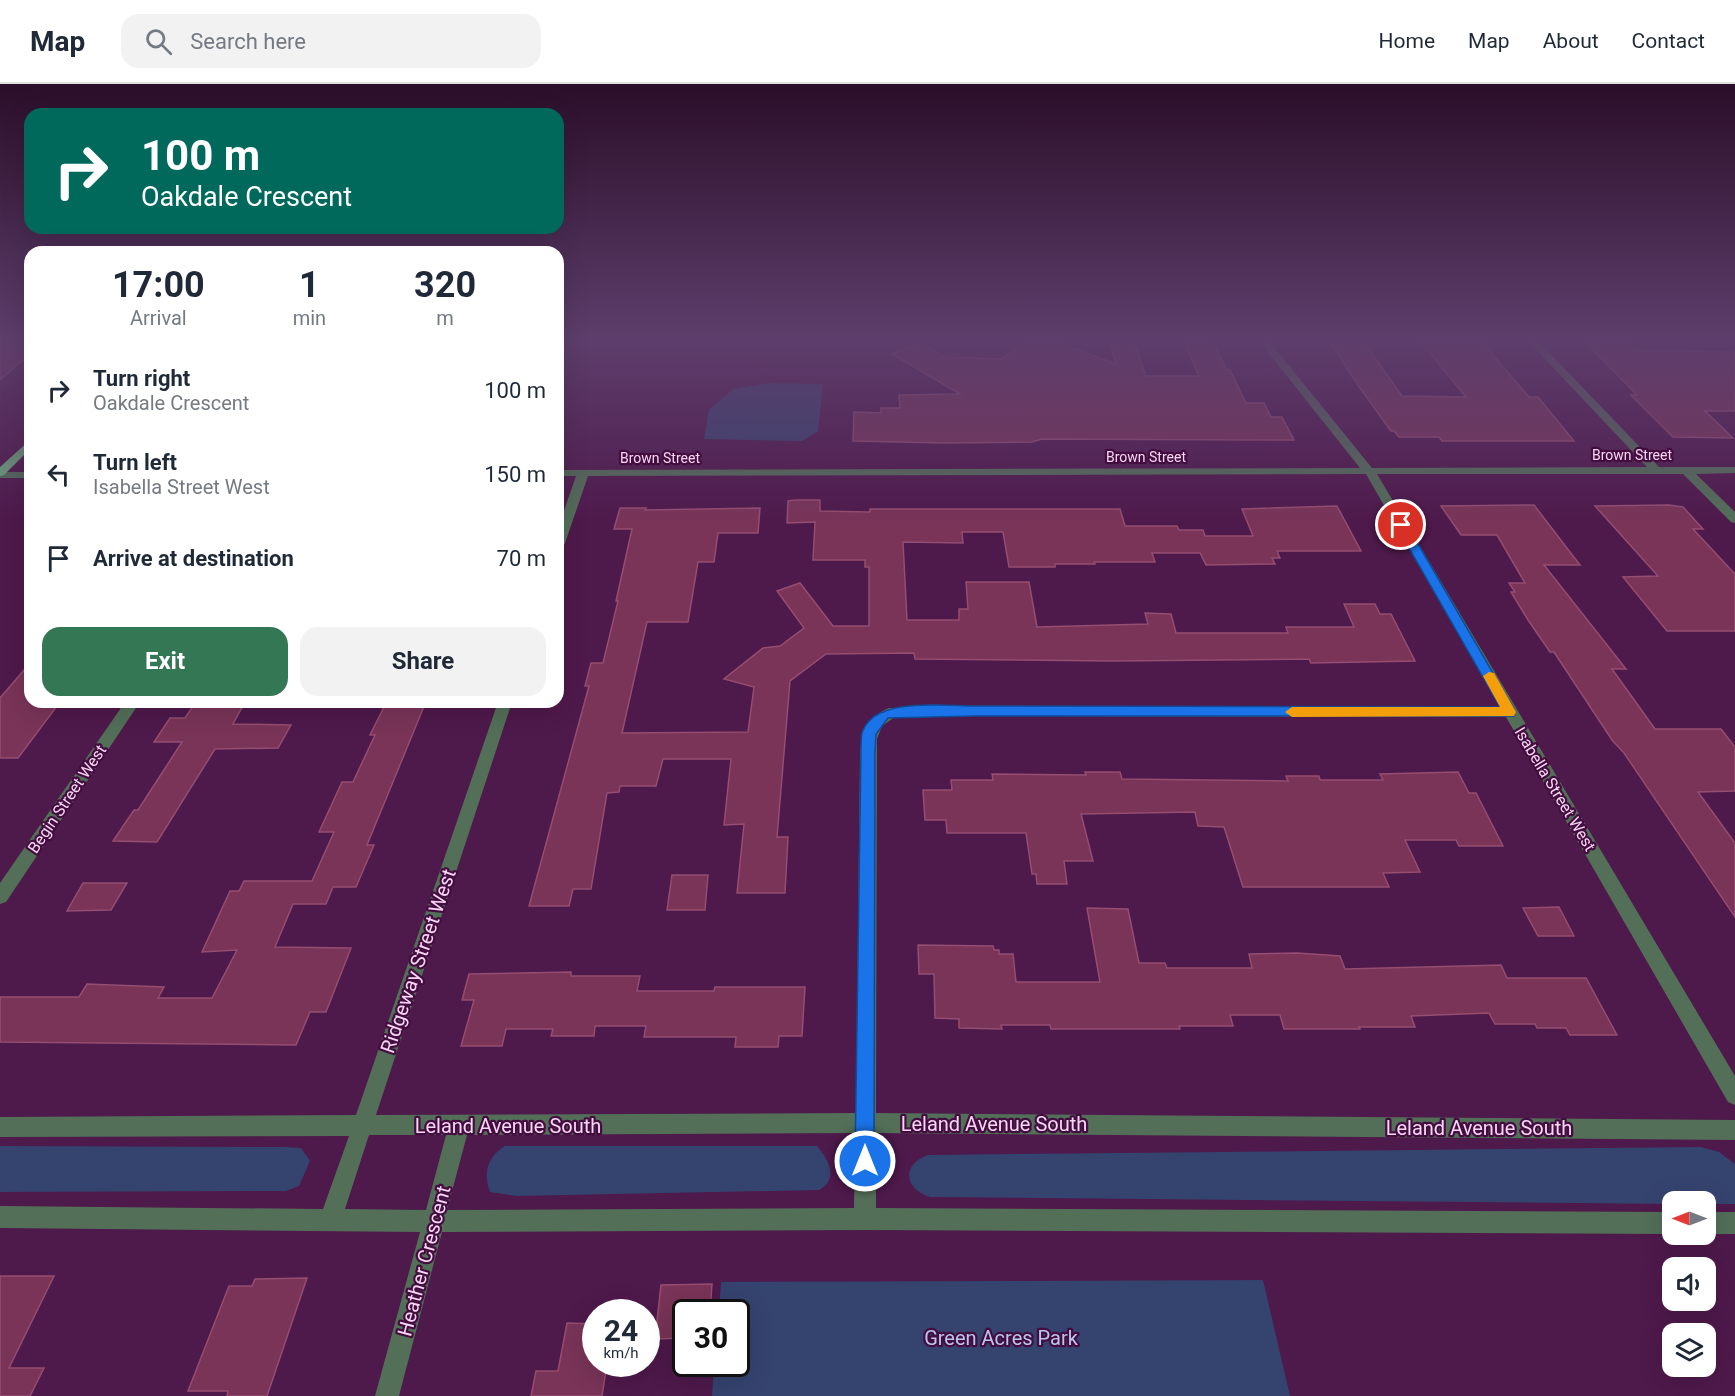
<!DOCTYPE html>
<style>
:root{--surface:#fff;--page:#f2f2f3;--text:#1f2937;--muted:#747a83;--line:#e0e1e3;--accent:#337754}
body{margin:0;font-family:Roboto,sans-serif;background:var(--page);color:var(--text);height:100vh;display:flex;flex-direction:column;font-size:22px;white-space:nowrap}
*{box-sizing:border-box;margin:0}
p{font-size:20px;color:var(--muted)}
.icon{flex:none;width:33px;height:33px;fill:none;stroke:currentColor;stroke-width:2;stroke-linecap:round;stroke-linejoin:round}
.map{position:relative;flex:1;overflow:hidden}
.sheet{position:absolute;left:24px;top:162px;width:540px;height:462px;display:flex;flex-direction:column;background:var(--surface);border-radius:18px;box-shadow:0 6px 24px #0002}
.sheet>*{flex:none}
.hud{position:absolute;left:24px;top:24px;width:540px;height:126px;border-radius:18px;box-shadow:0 6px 24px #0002;background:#00695c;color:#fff;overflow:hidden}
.needle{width:39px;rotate:270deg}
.fabs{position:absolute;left:1662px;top:1107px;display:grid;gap:12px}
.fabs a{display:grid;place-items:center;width:54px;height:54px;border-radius:12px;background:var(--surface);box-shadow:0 6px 24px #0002;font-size:30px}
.speed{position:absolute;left:582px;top:1215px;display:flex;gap:12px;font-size:30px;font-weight:700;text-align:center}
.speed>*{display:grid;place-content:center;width:78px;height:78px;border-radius:50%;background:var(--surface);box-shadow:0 6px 24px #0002;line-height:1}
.speed small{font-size:15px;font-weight:400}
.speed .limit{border:3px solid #111;border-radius:9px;background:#fff;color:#111}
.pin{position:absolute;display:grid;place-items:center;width:51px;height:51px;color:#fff;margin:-26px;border:3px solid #fff;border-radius:50%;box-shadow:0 2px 6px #0007}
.me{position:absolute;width:66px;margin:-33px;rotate:0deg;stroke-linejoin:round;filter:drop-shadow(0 0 4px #0008)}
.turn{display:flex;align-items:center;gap:21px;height:126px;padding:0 18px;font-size:27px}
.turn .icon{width:78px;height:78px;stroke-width:2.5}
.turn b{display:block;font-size:42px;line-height:51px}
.eta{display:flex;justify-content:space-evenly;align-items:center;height:102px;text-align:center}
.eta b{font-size:36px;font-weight:700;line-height:42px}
.button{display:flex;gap:12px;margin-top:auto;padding:12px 18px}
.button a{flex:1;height:69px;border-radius:18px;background:var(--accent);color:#fff;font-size:24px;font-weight:700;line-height:69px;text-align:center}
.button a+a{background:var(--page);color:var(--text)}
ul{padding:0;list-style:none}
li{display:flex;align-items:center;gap:18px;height:84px;padding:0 18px}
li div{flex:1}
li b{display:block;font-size:22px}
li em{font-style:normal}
header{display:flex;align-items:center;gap:36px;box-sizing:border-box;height:84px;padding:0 30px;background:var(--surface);border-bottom:2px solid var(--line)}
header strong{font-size:28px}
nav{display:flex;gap:33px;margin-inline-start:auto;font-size:21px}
.search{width:420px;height:54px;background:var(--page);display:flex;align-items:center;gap:15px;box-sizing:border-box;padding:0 21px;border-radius:18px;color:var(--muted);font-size:22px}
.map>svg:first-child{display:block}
</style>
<header>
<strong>Map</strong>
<div class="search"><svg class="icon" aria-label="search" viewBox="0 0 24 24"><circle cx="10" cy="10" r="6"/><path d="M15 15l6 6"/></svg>Search here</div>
<nav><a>Home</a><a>Map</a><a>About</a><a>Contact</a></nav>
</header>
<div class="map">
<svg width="1735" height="1312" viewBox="0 0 1735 1312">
<rect width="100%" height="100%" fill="#4e194b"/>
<!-- green -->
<g fill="#35436f">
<polygon points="768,299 823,300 818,347 802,357 704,355 709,326 733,305"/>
<polygon points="0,1062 284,1063 301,1064 310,1077 299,1102 286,1107 0,1108"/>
<path d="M505,1062H817C829,1076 839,1095 819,1106L517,1112L490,1108C483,1089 487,1073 505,1062Z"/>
<path d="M1701,1063L1719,1068L1735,1080V1120H1706V1118H1672V1120L930,1113C904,1105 901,1081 928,1071Z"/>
<polygon points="1263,1196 1290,1312 712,1312 714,1280 736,1280 736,1228 719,1228 721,1198"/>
</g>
<!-- building -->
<g fill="#793458" stroke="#954d71" stroke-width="1.5">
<polygon points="0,257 30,257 30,270 0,296"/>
<polygon points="1029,257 1056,257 1116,280 1110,261 1135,261 1146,292 1199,292 1183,257 1208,257 1212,264 1216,264 1226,285 1230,286 1246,319 1264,319 1271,333 1282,333 1294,356 1042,355 1032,358 945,359 853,357 854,328 881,329 881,324 900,324 899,311 960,310 892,270 920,259 945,273 1001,275"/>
<polygon points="1420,257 1481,257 1529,313 1538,313 1574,357 1442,357 1439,353 1399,353 1394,347 1391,347 1357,300 1332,261 1366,261 1402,312 1466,313"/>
<polygon points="1584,257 1626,257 1635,266 1735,268 1735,327 1705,327 1733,354 1673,353 1631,311 1637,311"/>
<polygon points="795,416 820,416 820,427 870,428 870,425 1120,425 1125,442 1177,442 1179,446 1203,446 1205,452 1253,452 1242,425 1337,422 1361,467 1277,467 1280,474 1272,474 1275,480 1206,481 1200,469 1152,469 1155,478 1094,478 1095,480 1055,480 1055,483 1009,483 1003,448 962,448 963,459 903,458 907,536 959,536 959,525 968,525 966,498 1029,498 1037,543 1148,540 1145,529 1171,530 1176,549 1288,549 1286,543 1354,543 1344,520 1375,520 1380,530 1391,530 1415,577 1311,579 1309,575 1115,577 915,575 914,569 826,570 790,597 777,753 788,753 785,809 737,809 744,740 724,741 731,675 663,675 656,702 620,702 619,708 607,709 591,805 573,805 569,822 529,822 589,602 585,602 591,579 603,579 618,517 616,517 632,445 614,445 620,424 646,424 645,426 760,424 758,449 718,449 714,478 698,478 688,538 647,538 622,649 748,648 754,603 724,595 763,564 780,562 804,544 777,507 800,499 833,542 869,542 869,483 865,483 865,476 813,476 815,438 787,439 788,417"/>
<polygon points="1534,421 1580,481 1544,481 1626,585 1612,585 1655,645 1721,645 1735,663 1735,707 1698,708 1735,759 1735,833 1624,669 1612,656 1554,568 1550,568 1528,536 1511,508 1515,508 1509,499 1525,499 1497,451 1461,451 1441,422"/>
<polygon points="1669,421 1683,423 1703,445 1693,445 1735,490 1735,547 1667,547 1623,493 1658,492 1595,422"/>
<polygon points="30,579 30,618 60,618 18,674 0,674 0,614"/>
<polygon points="196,618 245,618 233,640 291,641 278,664 215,665 157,758 113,757 134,726 138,726 182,658 154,658 170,634 185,634"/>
<polygon points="386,619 425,620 367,761 374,761 356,803 333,803 326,820 293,820 275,863 351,864 326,928 310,928 296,961 0,958 0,913 79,913 87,900 164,903 158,914 212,914 237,866 202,868 230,807 239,807 244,797 312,797 334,748 319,748 342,698 353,698 375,651 370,651"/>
<polygon points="1085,688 1120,688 1122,695 1288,697 1286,692 1319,692 1320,696 1383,696 1380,690 1458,688 1469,709 1476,709 1503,762 1459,762 1456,756 1405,756 1420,788 1383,789 1389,803 1243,803 1224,743 1198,742 1195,728 1081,730 1093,777 1064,777 1067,800 1037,800 1036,790 1032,790 1026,749 947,749 946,736 925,736 923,706 952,706 951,696 993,696 992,690 1086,691"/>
<polygon points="672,791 708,791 705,826 667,826"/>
<polygon points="83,799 127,799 111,826 67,827"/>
<polygon points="1559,823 1574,852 1538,852 1523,824"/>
<polygon points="1087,824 1128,825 1139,879 1165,879 1167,884 1252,884 1249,870 1297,869 1340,872 1345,885 1501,881 1507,894 1586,894 1617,951 1570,951 1566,944 1537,944 1535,940 1495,940 1489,929 1411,932 1415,943 1359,943 1360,945 1284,945 1280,931 1230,931 1233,942 1179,942 1180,945 1051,945 1050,941 1001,941 1002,945 959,944 959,935 935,934 934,890 919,890 918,861 993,862 994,866 999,866 999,870 1013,870 1016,898 1100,898"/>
<polygon points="571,888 571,892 640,892 637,907 714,907 715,903 805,903 802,952 779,952 778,963 735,963 736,953 644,953 646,942 595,942 594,952 551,952 553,945 506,945 502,962 461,962 474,916 462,916 469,890"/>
<polygon points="0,1192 54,1192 9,1284 44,1284 30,1312 0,1312"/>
<polygon points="307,1194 267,1312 227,1312 228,1307 188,1307 229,1202 252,1202 255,1195"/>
<polygon points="712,1200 710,1228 686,1228 686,1254 655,1255 661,1201"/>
<polygon points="567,1239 596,1240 596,1280 607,1280 602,1312 531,1312 536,1287 558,1287"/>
</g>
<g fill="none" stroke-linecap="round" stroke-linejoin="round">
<!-- minor -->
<g fill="#536f58" fill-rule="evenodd">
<path d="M1259,257H1269L1372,384L1647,383L1528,257H1538L1659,383H1735V389L1696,390L1735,428V439L1731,438L1683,390H1377L1735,992V1021L1728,1018L1506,633L975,632L895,633L882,642L877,655L876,1029L1735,1036V1056L876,1049V1124L1672,1128V1150L865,1146L442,1148L399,1312H375L420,1148L0,1144V1122L323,1125L349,1052L0,1053V1033L356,1031L498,618H512L376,1031L856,1029L860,668C862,648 869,632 889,624L975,622L1500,623L1366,390L588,392L564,462L558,466V444L576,392H558V386L1360,384ZM855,1049L854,1124L447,1126L467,1051ZM369,1051H446L426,1126L345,1125Z"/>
<rect x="0" y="388" width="30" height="6"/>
<polygon points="125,618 140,618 6,818 0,820 0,799"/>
<rect x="1706" y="1128" width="29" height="22"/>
</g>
<!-- major -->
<polygon fill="#70aa7c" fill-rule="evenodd" points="30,356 30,365 4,391 0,392 0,383"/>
</g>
<!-- sky -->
<linearGradient id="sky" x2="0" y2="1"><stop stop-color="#2b0e29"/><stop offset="0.58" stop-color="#5d3e6c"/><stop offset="1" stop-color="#5d3e6c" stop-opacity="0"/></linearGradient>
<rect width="1735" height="441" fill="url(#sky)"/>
<!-- route -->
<path fill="#1a73e8" stroke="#114b97" stroke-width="1.5" d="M1401,437L1407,441L1514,625V632H975L888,634L876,650L875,668L874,1077L872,1084L865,1087L858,1084L855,1077L861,668C861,662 861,654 862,649C873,612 945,622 975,622L1500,623L1396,441Z"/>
<!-- slow -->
<polygon fill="#f59e0b" points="1489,588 1494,589 1516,628 1514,632 1292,633 1285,628 1292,623 1500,623 1483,592"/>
<g text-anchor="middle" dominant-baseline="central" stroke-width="4.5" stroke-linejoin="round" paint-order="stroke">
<!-- far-street labels -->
<g font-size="14" fill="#f7d6f3" stroke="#430d40">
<text x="1632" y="371">Brown Street</text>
<text x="1146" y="373">Brown Street</text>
<text x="660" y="374">Brown Street</text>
</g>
<!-- street labels -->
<g font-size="16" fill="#f7d6f3" stroke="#430d40">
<text transform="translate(1555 705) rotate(59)">Isabella Street West</text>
<text transform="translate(67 715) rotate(-56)">Begin Street West</text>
</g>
<!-- near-street labels -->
<g font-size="20" fill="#f7d6f3" stroke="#430d40">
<text transform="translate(418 877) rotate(-71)">Ridgeway Street West</text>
<text x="994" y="1040">Leland Avenue South</text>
<text x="508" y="1042">Leland Avenue South</text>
<text x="1479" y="1044">Leland Avenue South</text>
<text transform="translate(424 1177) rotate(-75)">Heather Crescent</text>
</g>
<!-- near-park labels -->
<g font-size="20" fill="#b9c7ee" stroke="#430d40">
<text x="1001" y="1254">Green Acres Park</text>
</g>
</g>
</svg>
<div class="fabs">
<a><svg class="needle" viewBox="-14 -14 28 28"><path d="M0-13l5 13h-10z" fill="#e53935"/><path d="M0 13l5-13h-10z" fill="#747a83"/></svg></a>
<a><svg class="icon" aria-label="sound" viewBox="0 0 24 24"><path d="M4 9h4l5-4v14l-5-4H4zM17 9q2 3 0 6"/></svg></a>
<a><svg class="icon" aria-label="layers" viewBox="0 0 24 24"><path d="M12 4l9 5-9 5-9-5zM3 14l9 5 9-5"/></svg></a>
</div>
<div class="speed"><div>24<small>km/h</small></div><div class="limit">30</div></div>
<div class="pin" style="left:1401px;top:441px;background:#d93025"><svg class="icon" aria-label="arrive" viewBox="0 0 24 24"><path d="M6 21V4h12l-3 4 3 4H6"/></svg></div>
<svg class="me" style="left:865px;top:1077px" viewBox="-20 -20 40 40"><circle r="17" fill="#1a73e8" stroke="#fff" stroke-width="3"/><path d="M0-11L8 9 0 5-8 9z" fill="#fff"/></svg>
<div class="hud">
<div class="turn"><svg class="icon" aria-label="right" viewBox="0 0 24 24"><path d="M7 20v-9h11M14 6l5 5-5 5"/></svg><div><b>100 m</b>Oakdale Crescent</div></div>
</div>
<section class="sheet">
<div class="eta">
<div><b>17:00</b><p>Arrival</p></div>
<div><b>1</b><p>min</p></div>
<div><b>320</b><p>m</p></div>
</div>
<ul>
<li><svg class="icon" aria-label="right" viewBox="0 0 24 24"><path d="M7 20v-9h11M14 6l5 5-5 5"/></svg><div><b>Turn right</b><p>Oakdale Crescent</p></div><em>100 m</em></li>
<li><svg class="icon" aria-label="left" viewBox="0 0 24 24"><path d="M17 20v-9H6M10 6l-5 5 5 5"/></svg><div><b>Turn left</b><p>Isabella Street West</p></div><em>150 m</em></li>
<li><svg class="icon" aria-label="arrive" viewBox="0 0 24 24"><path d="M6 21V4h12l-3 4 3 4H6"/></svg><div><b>Arrive at destination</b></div><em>70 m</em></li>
</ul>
<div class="button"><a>Exit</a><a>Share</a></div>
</section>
</div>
